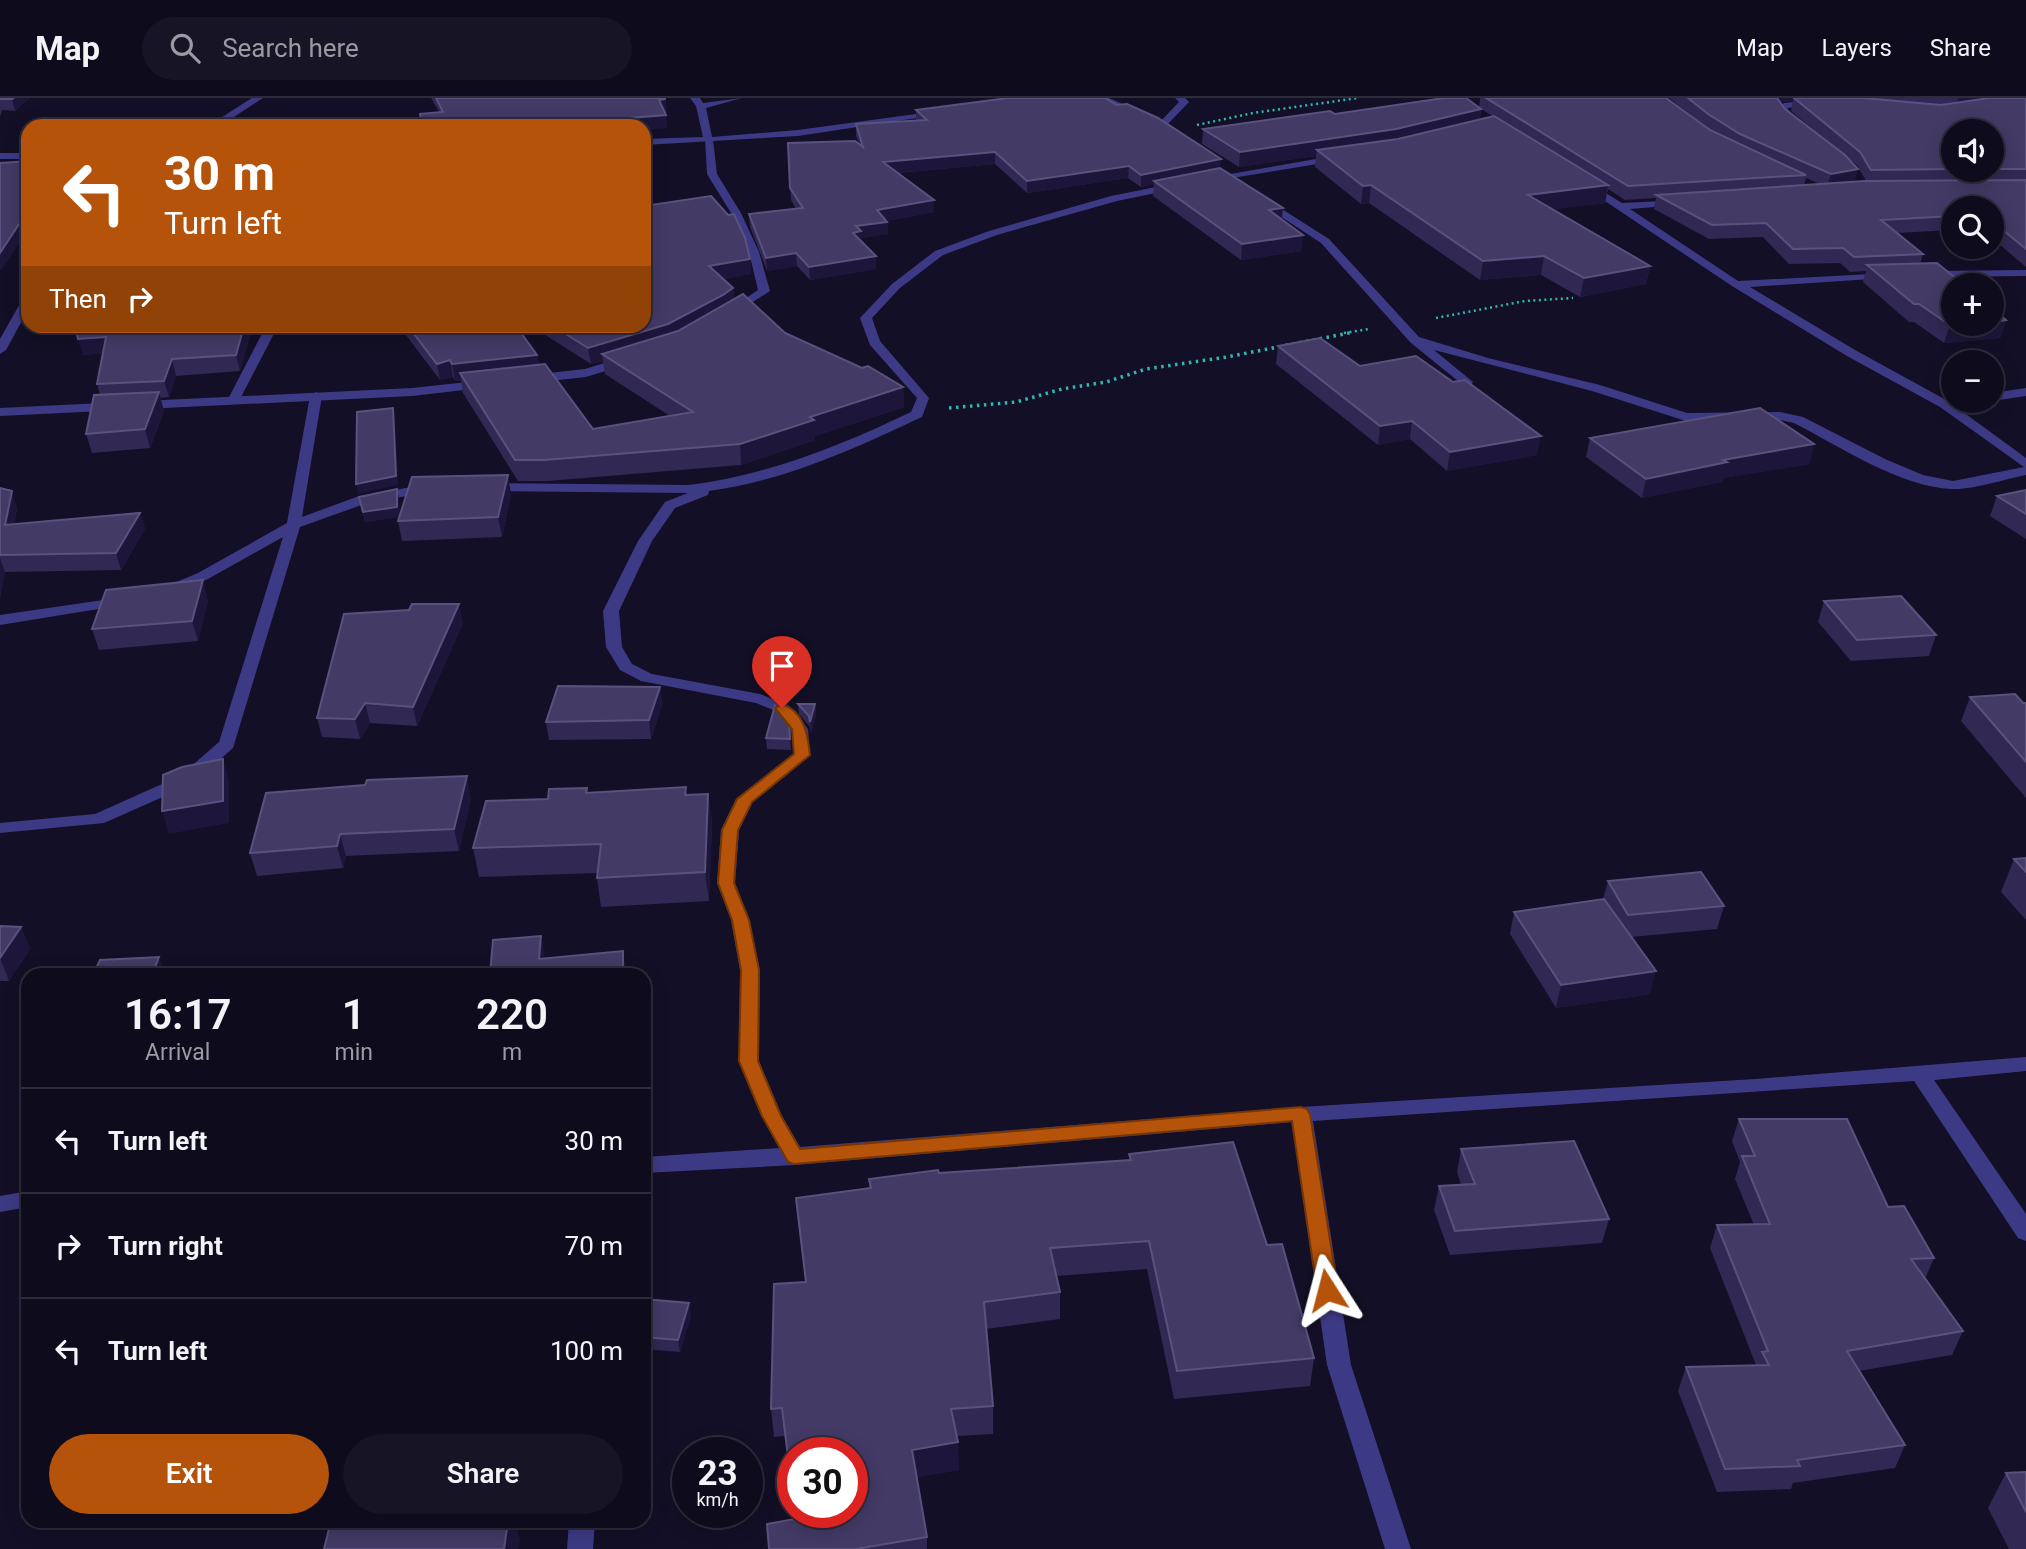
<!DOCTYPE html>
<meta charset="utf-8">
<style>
:root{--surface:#0e0b1c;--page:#171425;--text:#f1f3f6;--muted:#9b9ba3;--line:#2e2b3b;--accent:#b45309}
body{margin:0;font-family:Roboto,sans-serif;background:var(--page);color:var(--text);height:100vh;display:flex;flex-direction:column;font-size:26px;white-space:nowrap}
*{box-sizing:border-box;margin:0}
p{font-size:23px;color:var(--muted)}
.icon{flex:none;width:38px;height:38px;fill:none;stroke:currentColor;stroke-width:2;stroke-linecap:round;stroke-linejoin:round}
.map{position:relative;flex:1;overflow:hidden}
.drawer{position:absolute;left:21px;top:870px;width:630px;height:560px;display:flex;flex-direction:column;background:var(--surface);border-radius:21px;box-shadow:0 4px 18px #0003,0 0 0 2px var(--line)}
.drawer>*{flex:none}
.banner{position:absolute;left:21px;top:21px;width:630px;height:214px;border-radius:21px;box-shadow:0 4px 18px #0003,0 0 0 2px var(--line);background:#b45309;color:#fff;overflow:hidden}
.controls{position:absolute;left:1941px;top:21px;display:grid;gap:14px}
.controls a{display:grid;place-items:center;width:63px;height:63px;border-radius:50%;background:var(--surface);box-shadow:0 4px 18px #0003,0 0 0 2px var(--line);font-size:35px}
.speed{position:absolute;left:672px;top:1339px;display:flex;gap:14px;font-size:35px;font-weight:700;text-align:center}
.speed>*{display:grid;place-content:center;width:91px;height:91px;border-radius:50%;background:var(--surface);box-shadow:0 4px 18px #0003,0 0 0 2px var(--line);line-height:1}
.speed small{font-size:18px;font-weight:400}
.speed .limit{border:10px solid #d22;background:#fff;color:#111}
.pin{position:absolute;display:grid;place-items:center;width:60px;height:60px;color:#fff;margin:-72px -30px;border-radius:50% 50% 50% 0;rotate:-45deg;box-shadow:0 0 7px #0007}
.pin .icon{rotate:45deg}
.me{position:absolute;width:77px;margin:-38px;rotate:351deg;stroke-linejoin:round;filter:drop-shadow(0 0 5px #0008)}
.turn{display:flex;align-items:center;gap:24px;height:147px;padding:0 28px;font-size:32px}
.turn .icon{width:91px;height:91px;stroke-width:2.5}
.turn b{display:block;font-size:49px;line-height:60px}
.then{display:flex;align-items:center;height:66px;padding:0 28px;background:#0003;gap:14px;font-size:26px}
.eta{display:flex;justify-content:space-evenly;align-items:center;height:119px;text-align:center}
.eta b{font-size:42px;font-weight:600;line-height:49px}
.cta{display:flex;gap:14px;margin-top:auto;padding:14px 28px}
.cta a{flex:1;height:80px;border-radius:42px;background:var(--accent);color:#fff;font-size:28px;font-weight:600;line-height:80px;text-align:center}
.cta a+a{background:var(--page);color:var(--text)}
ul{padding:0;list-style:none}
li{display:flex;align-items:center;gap:21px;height:105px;padding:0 28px;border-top:2px solid var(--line)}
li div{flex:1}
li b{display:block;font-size:26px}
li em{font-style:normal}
header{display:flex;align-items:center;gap:42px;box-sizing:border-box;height:98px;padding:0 35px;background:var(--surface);border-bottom:2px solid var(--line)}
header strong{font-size:33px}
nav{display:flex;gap:38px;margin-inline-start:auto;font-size:24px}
.search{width:490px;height:63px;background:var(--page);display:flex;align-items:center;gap:18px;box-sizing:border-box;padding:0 24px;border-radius:38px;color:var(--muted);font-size:26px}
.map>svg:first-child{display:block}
</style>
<header>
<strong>Map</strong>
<div class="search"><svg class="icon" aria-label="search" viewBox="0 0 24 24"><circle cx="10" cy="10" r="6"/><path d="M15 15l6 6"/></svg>Search here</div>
<nav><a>Map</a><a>Layers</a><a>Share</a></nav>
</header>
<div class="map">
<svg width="2026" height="1451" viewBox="0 0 2026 1451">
<rect width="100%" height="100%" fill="#130f26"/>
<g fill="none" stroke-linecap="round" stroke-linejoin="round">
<!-- path-far1 -->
<g stroke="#2fb8b0" stroke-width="2.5" stroke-dasharray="2 3.5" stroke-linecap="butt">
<polyline points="1197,27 1253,15 1358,0"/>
<polyline points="1436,220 1525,203 1573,200"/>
<polyline points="1344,235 1369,231"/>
</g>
<!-- path -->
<polyline stroke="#2fb8b0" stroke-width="3.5" stroke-dasharray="2.5 4.5" stroke-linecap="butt" points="949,310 1016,304 1062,291 1106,284 1146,271 1227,259 1354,234"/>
<!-- service -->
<g fill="#3d3a85" fill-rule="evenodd">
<polygon points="705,40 713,42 717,76 741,115 759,154 770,193 731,218 725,215 727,213 758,192 749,154 731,115 707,76"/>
<polygon points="627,258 633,262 631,265 586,279 531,285 525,281 531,277 585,271"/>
<polygon points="486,282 492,286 490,289 412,298 0,318 0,310 412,290"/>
</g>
<!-- minor -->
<g fill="#3d3a85" fill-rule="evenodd">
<polygon points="252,0 263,0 220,28 208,28"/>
<polygon points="690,0 700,0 703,5 742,0 706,10 712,39 798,32 938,13 943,16 798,38 644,47 644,41 703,39 696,8"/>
<polygon points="1096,0 1109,0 1145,16 1137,18"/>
<polygon points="1175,0 1185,0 1189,4 1165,29 1159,29 1159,25 1179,4"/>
<polygon points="1816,2 1819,3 1819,7 1787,10 1799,25 1794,28 1776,12 1784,5"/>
<rect x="0" y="55" width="28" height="6"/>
<polygon points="1339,57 1344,60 1342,62 1207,84 1202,81"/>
<path d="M1588,84L1622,105L1683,102V106L1679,107L1630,111L1738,183L1890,175L1892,177L1886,180L1750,189L1855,252L1948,303L2026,360V377C2005,381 1973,392 1952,391C1900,389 1839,348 1794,325L1780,322L1686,323L1592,293L1434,252L1473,284L1471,287H1463L1411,245L1321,145L1257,103L1266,101L1329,141L1419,239L1488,260L1600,287L1687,315L1780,314L1803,319L1885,361L1923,377L1953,383L2024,369L1940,309L1847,258L1732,188L1584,89L1583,87Z"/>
<path d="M1176,85L1181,88L1180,90L1117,103L997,137L943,157L900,190L872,220L880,243L929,300L922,319C854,351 784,383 709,393L708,397L675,410L652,443L619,513L622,549L632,566L652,576L760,596L788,607L808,631L810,657L752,704L739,732L735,785L749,822L760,872L759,963L782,1018L800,1049L1301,1009L1755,981L2026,959V973L1934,982L2026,1116V1143L2018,1140L1914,983L1313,1023L1351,1267L1411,1451H1385L1327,1267L1292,1024L795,1067L644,1075V1059L779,1050L762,1018L739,963L740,872L731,822L717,785L721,732L736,701L794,655L792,632L776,613L756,605L641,583L620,572L606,549L603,513L638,443L665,404L688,395L486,393L479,389L486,385L689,387C768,377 840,348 911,314L917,300L870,247L860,220L892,186L935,153L989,133L1111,98Z"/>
<polygon points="2026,172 2026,178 1928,179 1922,176 1928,173"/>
<polygon points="28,199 28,212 6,252 0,256 0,241 22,202"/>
<polygon points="266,228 278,228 240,301 234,305 230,304 228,301"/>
<polygon points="2026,290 2026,298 1992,303 1992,295"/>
<polygon points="316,294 322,298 302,419 359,398 430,386 437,390 435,393 367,405 300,429 233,650 192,686 104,725 0,735 0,725 95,716 180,678 219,644 283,439 208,481 164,496 157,492 198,475 287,425 310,298"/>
<polygon points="124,499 131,503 129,506 0,527 0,517"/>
<polygon points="28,1093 28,1109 0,1114 0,1098"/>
<polygon points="569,1423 595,1423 593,1451 567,1451"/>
</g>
</g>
<!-- wall -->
<g fill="#312854" fill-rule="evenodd">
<polygon points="0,0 29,0 15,13 2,12 0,19"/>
<polygon points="431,0 665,0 667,14 665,15 667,30 439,14"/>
<path d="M1480,0H1666L1700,24L1669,0H2026V169L1992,140V110H1953V132L1896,135L1923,156L1920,166L2006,222L2000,240L1944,245L1914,224H1909L1863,184L1866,173L1850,174L1840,165L1789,166L1763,139L1709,141L1654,111L1656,100L1625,102L1608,91L1605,105L1552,111L1650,168L1646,186L1580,199L1541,177L1480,182L1369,105L1361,106L1315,69L1316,58L1239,69L1202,46L1203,31L1335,16L1479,10ZM1793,3L1791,13L1832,47L1785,11L1780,4ZM1480,10L1492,18L1480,21L1481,11ZM1992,33V72H1953ZM1847,59L1857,67L1866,83L1854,84L1858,71ZM1806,80L1820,86L1804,87Z"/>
<polygon points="916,12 1220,70 1283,110 1282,122 1302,153 1241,162 1153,98 1154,86 1141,89 1128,80 1027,95 995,66 898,75 934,102 934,114 887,123 888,136 862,140 862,144 876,171 810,182 797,168 767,173 750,129 749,116 796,111 791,102 788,45 859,45 856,38 856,26 916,23"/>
<polygon points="750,161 751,176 723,181 733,190 734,200 785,235 903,289 904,309 815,338 815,342 741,367 548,383 518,383 463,295 461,282 455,283 453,279 440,282 399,228 516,228 537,257 539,266 593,331 670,318 605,276 603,263 591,266 531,228 644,228"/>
<polygon points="75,228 265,228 259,236 250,237 240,273 176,278 169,299 160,300 164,313 150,350 92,355 86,336 100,297 97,286 103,255 83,257"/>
<polygon points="275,228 391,228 391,232 277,236"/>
<polygon points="1278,248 1360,268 1537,357 1447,373 1410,341 1378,347 1276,266"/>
<polygon points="1590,340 1814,346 1809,366 1723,380 1722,384 1642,400 1586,359"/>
<polygon points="0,390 17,410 14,426 140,415 145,431 121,472 5,474 0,500"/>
<polygon points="397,391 399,401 399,418 511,396 502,439 402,443 398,423 399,419 365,424 359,399"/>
<polygon points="2026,392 2026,441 1990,418 1997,398"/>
<polygon points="208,503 198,543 99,552 92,531"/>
<polygon points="1824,503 1936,537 1929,558 1851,563 1818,524"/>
<polygon points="463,525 417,628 370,625 360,641 322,639 317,620"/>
<polygon points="660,589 662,607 651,641 549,642 546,624"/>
<polygon points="1970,599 2026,605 2026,700 1961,623"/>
<polygon points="798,606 815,606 816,617 811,635 810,629 799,616"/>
<polygon points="789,622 791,652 767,651 766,640"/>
<polygon points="686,689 687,697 708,696 712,725 709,803 601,809 597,780 597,775 479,779 473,750 548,701 587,690 588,695"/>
<polygon points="471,700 459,753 346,758 343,770 257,778 250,755"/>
<polygon points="2026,760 2026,822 2001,794 2014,761"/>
<polygon points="1608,783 1724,808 1717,831 1631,839 1650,896 1556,910 1510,836 1514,814 1603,801"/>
<polygon points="0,828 21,829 30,851 9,883 0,883"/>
<polygon points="1739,1021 1888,1109 1934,1160 1925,1181 1963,1233 1952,1257 1859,1273 1905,1347 1895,1370 1793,1385 1791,1391 1717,1394 1678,1293 1686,1269 1756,1267 1710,1150 1717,1127 1754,1127 1735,1081 1740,1064 1732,1043"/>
<polygon points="1461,1051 1609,1121 1602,1145 1450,1157 1434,1112 1439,1088 1461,1087 1457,1074"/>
<polygon points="1129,1056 1267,1147 1314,1260 1310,1288 1174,1301 1147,1171 1057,1178 1060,1194 1060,1221 986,1231 993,1308 993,1336 957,1338 959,1372 916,1379 927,1439 927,1451 769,1451 795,1421 785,1338 774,1339 771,1311 805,1184 796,1100 869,1090 869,1081 1129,1062"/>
<polygon points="644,1201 691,1217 680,1254 644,1251"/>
<polygon points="2026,1374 2026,1451 2009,1451 1988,1410 2006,1375"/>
</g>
<!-- shaded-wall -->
<g fill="#1d163a">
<polygon points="14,0 29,0 15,13 12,1"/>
<polygon points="1776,0 1832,0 1794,0 1793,3 1779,4"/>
<polygon points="1958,0 2001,0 1956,8"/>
<polygon points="665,1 667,14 660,15 659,2"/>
<polygon points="1481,11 1479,26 1394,46 1317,52 1316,58 1239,69 1240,54"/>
<polygon points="666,17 667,30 644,32 644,28 593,28 629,20"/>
<polygon points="995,54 995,66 884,76 883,64"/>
<polygon points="1221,61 1220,73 1154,83 1154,86 1141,89 1141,77"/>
<polygon points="28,63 28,82 23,74"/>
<polygon points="1129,68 1128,80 1027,95 1027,83"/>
<polygon points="1858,71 1854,85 1827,89 1831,76"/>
<polygon points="1371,87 1369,105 1361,106 1363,88"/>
<polygon points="1608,87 1605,105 1525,115 1528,97"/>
<polygon points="934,102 934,114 878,125 877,112"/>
<polygon points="28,104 28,131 7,164 0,173 0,155"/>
<polygon points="1283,110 1281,125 1269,112"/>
<polygon points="887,124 888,136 862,140 862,146 853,135 856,128"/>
<polygon points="1303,137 1302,153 1241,162 1242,146"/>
<polygon points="796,155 797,168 767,173 766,160"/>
<polygon points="876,158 876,171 810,182 809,169"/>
<polygon points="1544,158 1541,177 1480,182 1483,163"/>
<polygon points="750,161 751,176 711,183 709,168"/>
<polygon points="1650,168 1646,186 1580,199 1584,180"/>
<polygon points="733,190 735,206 670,242 602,256 603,263 591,266 588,250"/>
<polygon points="2006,222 2000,240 1944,245 1950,227 1967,226 1992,226 1992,224"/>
<polygon points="244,228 247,228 250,237 240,273 236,257"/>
<polygon points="257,228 265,228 259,236"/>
<polygon points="106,239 111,255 83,257 78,241"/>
<polygon points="537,257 540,273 460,275 461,282 455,283 452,266"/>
<polygon points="172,261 176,278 169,299 164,283"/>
<polygon points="450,262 453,279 440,282 437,266"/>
<polygon points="903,289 904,309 815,338 815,342 741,367 740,346 810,319"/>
<polygon points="159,294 164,313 150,350 145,331"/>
<polygon points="393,310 395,320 398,387 358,396 356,386"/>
<polygon points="1412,323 1410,341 1378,347 1380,328"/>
<polygon points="1541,338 1537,357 1447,373 1450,354"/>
<polygon points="1814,346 1809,366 1723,380 1722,384 1642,400 1646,381 1723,362"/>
<polygon points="508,377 511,396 502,439 498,419"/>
<polygon points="397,391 399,401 400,419 365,424 363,414"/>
<polygon points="12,393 17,410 11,444 5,427"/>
<polygon points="140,415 145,431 121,472 116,455"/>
<polygon points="0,460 5,474 0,500"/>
<polygon points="203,482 208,503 198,543 192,523"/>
<polygon points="459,506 463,525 417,628 413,609"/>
<polygon points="660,589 662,607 651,641 649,622"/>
<polygon points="365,605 370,625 360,641 355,621"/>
<polygon points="815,606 816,617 811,635 810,624"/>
<polygon points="223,661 229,683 229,725 169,736 162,713"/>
<polygon points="467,678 471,700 459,753 454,731"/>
<polygon points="708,696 712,725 709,803 705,774"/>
<polygon points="340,736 346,758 343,770 337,748"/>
<polygon points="21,829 30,851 9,883 0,860"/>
<polygon points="541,838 547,871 539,861"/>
<polygon points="623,853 627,877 623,877"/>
<polygon points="159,859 165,877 152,877"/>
<polygon points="1656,873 1650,896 1556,910 1561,887"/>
<polygon points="689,1205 691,1217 680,1254 678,1242"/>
<polygon points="958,1344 959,1372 913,1380 912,1352"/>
<polygon points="508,1423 518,1423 517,1429 520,1441 518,1451 504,1451"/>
</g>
<!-- building -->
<g fill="#433a66" stroke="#5a527e" stroke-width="2">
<polygon points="0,0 14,0 12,1 0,1"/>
<polygon points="436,0 665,0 665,1 659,2 666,17 629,20 631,24 593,28 422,28 420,16 443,14"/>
<polygon points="1008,0 1105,0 1117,7 1127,6 1158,20 1221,61 1141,77 1129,68 1027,83 995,54 883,64 934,102 877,112 887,124 856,128 861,133 853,135 876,158 809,169 796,155 766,160 749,116 803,110 790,90 788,45 855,43 863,49 856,26 927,22 916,12"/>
<polygon points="1444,0 1466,0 1481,11 1396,31 1240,54 1203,31 1330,13 1335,16"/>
<polygon points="1486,0 1666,0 1710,32 1806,77 1628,88"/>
<polygon points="1688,0 1777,0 1785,11 1845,57 1858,71 1831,76 1740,36 1708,16"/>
<polygon points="1794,0 1863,0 1941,7 1989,0 2026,0 2026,71 1992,71 1992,33 1953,33 1953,71 1871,72 1860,54"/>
<polygon points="1494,18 1608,87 1528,97 1650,168 1584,180 1544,158 1483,163 1371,87 1363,88 1317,52 1398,41"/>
<polygon points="28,63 23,74 28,74 28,104 21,114 27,114 0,155 0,65"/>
<polygon points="1220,70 1283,110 1269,112 1303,137 1242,146 1154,83"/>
<polygon points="2026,82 2026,151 1992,123 1992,110 1953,110 1953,118 1881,122 1923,156 1854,159 1843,150 1793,151 1766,125 1712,127 1656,97 1865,83"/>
<polygon points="711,98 728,117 734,116 745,140 750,161 709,168 733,190 723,197 668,226 588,250 553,228 644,228 644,108"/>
<polygon points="1937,165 1964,187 1953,187 1953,226 1967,226 1950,227 1919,206 1914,206 1867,167"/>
<polygon points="743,196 785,235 862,270 868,268 903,289 810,319 814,322 740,346 544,362 515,362 460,275 545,266 593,331 693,314 602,256 678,233"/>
<polygon points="1992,210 2006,222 1992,224"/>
<polygon points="75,228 244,228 236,257 172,261 164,283 97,286 106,239 78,241"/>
<polygon points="408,228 516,228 537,257 452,266 450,262 437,266"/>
<polygon points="1320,240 1360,268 1416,258 1453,284 1465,282 1541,338 1450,354 1412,323 1380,328 1278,248"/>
<polygon points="159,294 145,331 86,336 94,297"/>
<polygon points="393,310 396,378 356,386 357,314"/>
<polygon points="1760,310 1814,346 1723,362 1727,364 1646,381 1590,340"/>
<polygon points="508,377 498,419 398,423 412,379"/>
<polygon points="0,390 12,393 5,427 140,415 116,455 0,457"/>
<polygon points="397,391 397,409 363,414 359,399"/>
<polygon points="2026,392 2026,416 1997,398"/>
<polygon points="203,482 192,523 92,531 106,492"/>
<polygon points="1901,498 1936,537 1857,542 1824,503"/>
<polygon points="412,506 459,506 413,609 365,605 355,621 317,620 344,516 409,512"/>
<polygon points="558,588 660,589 649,622 546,624"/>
<polygon points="2015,596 2023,605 2026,605 2026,664 1970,599"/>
<polygon points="798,606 815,606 810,624 809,618"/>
<polygon points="775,607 789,622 790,641 766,640"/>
<polygon points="223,661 223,703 162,713 163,677 182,669"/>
<polygon points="467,678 454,731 340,736 337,748 250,755 266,695 365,687 367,682"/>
<polygon points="686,689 685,697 708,696 705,774 597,780 601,746 473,750 486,703 548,701 549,691 587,690 586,695"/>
<polygon points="2026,760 2026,774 2014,761"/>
<polygon points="1701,774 1724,808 1628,817 1608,783"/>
<polygon points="1604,801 1656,873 1561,887 1514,814"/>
<polygon points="0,828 21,829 0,860"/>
<polygon points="541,838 539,861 623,853 623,877 490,877 493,842"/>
<polygon points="159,859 152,877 93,877 100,862"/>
<polygon points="1739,1021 1847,1021 1888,1109 1904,1108 1934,1160 1911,1161 1963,1233 1847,1253 1905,1347 1797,1362 1800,1368 1725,1371 1686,1269 1769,1267 1762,1254 1768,1253 1717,1127 1770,1126 1742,1058 1755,1058"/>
<polygon points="1574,1043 1609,1121 1455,1133 1439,1088 1475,1086 1461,1051"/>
<polygon points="1233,1044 1267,1147 1282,1146 1314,1260 1177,1273 1149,1143 1050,1150 1060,1194 984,1204 993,1308 951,1311 958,1344 912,1352 927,1439 856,1451 769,1451 767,1426 795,1421 794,1414 852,1414 852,1354 793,1354 793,1400 782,1310 771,1311 774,1186 806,1184 796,1100 871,1090 869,1081 938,1072 939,1075 1131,1062 1129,1056"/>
<polygon points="644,1201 689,1205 678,1242 644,1239"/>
<polygon points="2026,1374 2026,1414 2006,1375"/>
<polygon points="331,1423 508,1423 504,1451 324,1451"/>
</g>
<!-- route -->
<path fill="#b45309" stroke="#753606" stroke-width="2" d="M782,606C804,613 808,637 810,657L752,704L738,732L734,785L749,822L759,872L758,963L781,1018L800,1051L1301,1009L1307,1011L1310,1016L1338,1192L1335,1197L1327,1200L1320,1197L1317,1192L1292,1023L794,1066L788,1064L762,1018L739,963L741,872L732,822L718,785L722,732L737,701L794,656L792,631L775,610Z"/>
</svg>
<div class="controls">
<a><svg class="icon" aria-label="sound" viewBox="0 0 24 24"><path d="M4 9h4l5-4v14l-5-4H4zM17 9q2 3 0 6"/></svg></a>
<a><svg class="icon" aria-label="search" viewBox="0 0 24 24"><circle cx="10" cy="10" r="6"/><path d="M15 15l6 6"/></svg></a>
<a>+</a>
<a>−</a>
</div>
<div class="speed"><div>23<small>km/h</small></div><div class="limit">30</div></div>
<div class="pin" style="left:782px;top:610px;background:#d93025"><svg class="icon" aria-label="arrive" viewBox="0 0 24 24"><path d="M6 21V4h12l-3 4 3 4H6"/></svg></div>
<svg class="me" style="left:1327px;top:1192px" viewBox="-20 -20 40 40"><path d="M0-17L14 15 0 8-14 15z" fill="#b45309" stroke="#fff" stroke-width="4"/></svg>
<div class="banner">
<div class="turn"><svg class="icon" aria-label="left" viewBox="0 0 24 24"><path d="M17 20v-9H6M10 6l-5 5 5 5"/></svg><div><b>30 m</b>Turn left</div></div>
<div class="then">Then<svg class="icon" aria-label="right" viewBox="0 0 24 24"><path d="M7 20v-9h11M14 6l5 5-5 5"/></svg></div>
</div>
<section class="drawer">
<div class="eta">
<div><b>16:17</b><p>Arrival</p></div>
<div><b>1</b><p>min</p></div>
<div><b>220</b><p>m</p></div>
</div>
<ul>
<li><svg class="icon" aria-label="left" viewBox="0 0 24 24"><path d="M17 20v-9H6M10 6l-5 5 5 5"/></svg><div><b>Turn left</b></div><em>30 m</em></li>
<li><svg class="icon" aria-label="right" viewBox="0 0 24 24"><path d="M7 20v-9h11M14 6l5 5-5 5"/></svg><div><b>Turn right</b></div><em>70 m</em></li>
<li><svg class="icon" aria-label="left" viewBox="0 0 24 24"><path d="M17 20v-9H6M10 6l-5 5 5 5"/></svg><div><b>Turn left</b></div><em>100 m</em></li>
</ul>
<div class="cta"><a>Exit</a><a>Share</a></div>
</section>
</div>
